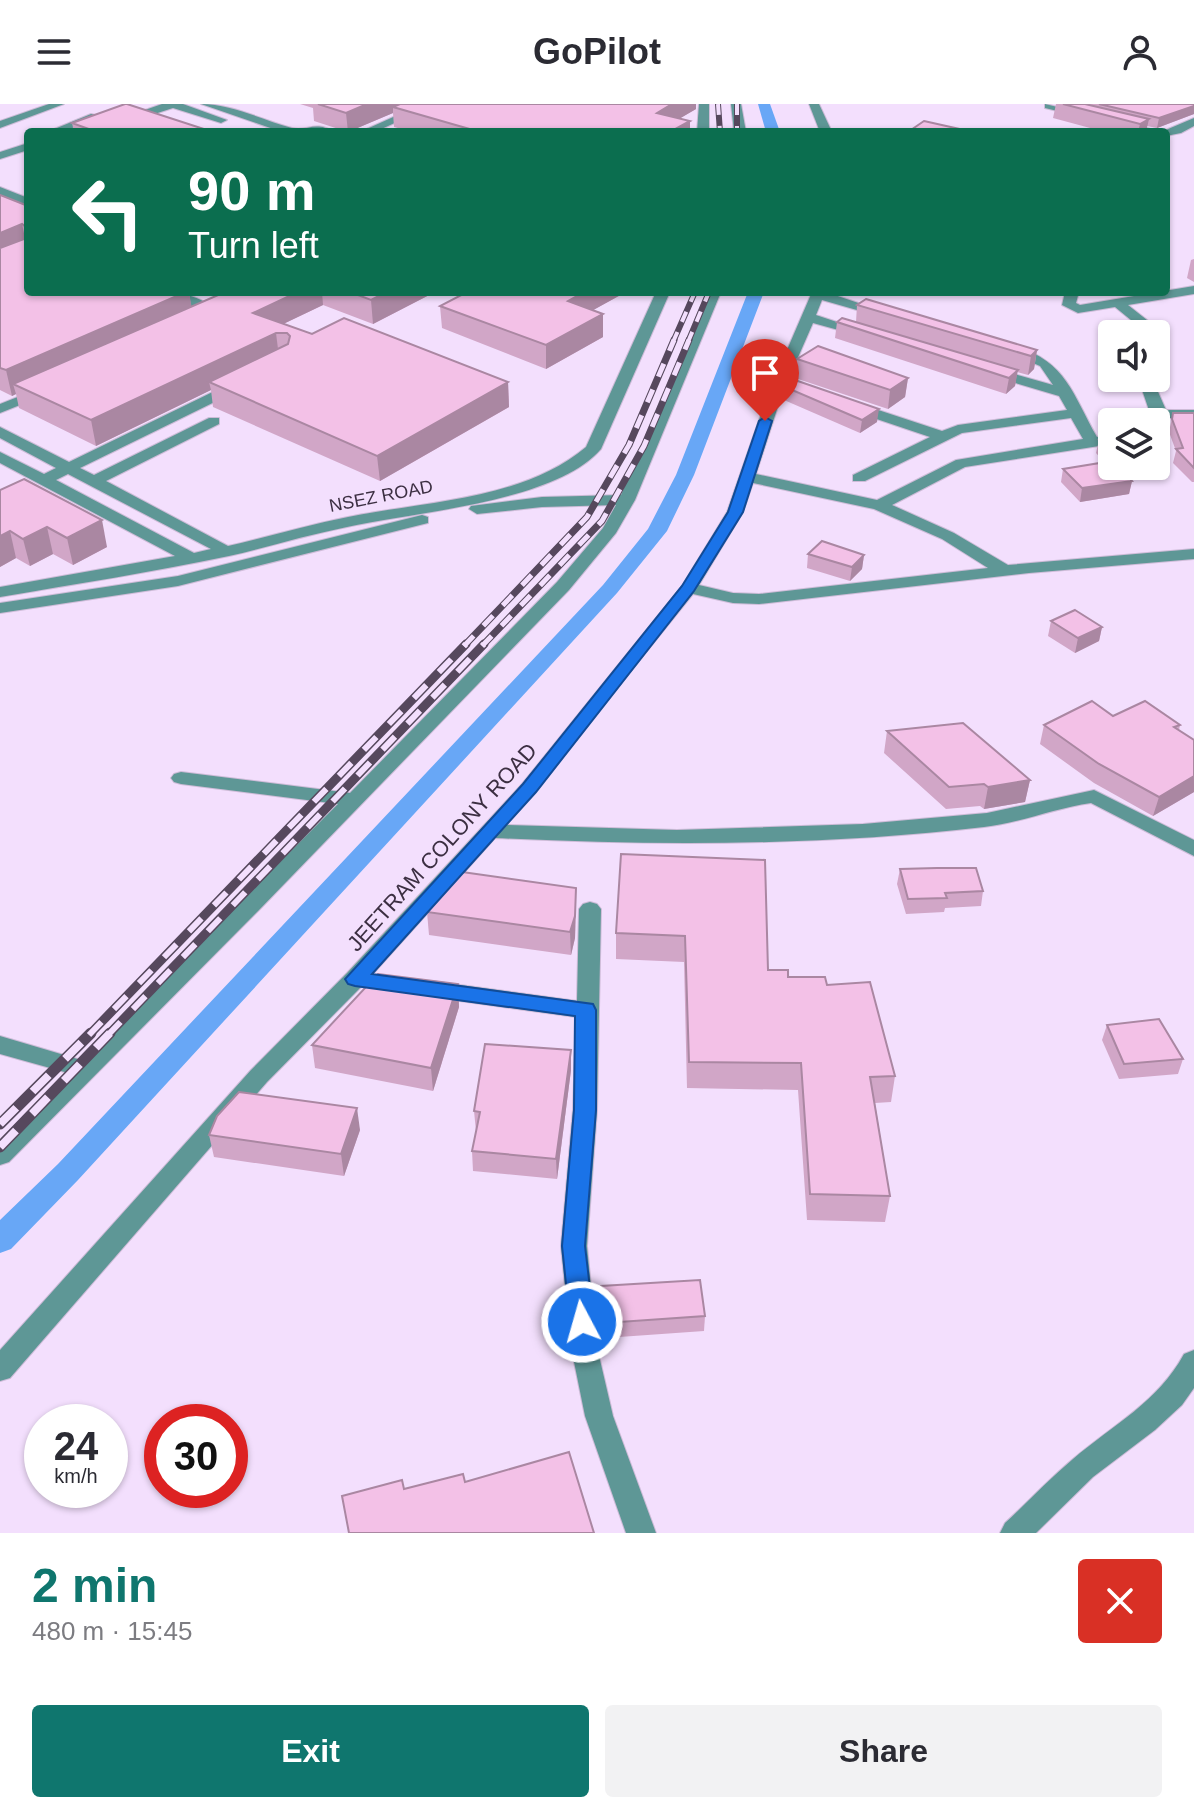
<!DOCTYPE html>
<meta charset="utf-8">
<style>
:root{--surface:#fff;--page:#f2f2f3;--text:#2b2b33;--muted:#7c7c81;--accent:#0f766e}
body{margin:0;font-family:Helvetica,sans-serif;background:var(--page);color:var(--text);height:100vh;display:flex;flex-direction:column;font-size:30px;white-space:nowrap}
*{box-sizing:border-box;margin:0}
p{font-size:26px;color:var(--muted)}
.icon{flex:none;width:44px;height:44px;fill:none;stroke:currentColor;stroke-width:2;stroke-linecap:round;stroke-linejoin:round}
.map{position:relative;height:1429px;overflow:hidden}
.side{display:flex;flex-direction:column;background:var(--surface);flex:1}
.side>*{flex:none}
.guide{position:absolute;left:24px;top:24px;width:1146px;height:168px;border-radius:8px;box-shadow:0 2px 6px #0004;background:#0b6e4f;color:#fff;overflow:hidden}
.fabs{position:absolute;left:1098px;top:216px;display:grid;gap:16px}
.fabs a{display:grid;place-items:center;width:72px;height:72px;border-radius:8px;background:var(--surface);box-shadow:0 2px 6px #0004;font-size:40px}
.speed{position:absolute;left:24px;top:1300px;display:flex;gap:16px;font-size:40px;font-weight:700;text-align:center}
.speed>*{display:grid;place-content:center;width:104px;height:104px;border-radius:50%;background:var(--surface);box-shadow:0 2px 6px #0004;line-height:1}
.speed small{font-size:20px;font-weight:400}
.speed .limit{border:12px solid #d22;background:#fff;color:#111}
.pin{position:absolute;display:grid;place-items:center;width:68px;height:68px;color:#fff;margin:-82px -34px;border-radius:50% 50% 50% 0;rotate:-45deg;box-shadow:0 0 8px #0007}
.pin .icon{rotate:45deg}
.me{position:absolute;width:88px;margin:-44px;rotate:354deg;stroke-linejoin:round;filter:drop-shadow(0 0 6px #0008)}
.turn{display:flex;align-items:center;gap:28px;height:168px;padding:0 32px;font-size:36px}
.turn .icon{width:104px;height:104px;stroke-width:2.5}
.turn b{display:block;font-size:56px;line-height:68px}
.round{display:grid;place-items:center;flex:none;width:84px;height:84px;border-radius:8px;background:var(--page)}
.headline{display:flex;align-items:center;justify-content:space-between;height:136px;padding:0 32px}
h1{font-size:48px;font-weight:700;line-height:60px;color:var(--accent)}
.primary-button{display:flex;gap:16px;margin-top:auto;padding:16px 32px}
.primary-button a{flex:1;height:92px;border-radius:8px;background:var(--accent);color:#fff;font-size:32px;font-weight:700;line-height:92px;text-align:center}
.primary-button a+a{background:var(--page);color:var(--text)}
header{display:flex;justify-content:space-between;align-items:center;height:104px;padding:0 32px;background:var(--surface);font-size:36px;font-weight:700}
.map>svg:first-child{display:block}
</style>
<header><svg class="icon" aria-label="menu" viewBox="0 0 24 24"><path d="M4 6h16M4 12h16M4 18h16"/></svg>GoPilot<svg class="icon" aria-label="person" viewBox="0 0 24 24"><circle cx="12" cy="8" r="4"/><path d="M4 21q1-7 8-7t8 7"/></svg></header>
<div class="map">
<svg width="1194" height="1429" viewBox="0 0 1194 1429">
<rect width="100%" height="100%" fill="#f3dffd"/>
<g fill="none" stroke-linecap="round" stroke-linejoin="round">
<!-- canal -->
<g fill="#68a7f6" fill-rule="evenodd">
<polygon points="758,0 770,0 780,28 766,28"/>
<polygon points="748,188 764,188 694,371 667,427 617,489 78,1076 11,1145 0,1149 0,1116 58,1060 603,481 648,425 676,371"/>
</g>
<defs>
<g id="minor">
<polygon points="49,0 64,0 0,24 0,17"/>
<polygon points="162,0 183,0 227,16 221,19 173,4 99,28 82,28"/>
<path d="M201,0C232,0 262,16 292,24C307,28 315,16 334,28H282Z"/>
<polygon points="422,0 436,0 375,28 360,28"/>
<polygon points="699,0 709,0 709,28 697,28"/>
<polygon points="731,0 741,0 746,28 734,28"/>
<polygon points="809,0 819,0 832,28 820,28"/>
<polygon points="1045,0 1087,10 1082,13 1045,4"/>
<polygon points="91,10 100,12 63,28 47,28"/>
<polygon points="1194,14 1194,22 1181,29 1166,32 1166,28 1141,28 1115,20 1121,17 1161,28"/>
<polygon points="28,39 28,46 0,55 0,48"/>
<polygon points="0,83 28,94 28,102 0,91"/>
<polygon points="1194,182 1194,190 1128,201 1166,231 1166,237 1156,237 1156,230 1148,230 1115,203 1078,209 1062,201 1065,188 1079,188 1076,199 1080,201"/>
<path d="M165,188C184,188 205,194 218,209L210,218H200L198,215L203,209Z"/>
<path d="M656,188H670L601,345C556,398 415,408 347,423C307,431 268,443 229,452C153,468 76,480 0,493V483L175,452L0,359V348L44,370L56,364L0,334V323L69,358L229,280H239V286L80,364L94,371L209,314H219V320L106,377L228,442C268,433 308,421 348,413C426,397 523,396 586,343ZM68,370L211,445L194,449L56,376Z"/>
<polygon points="707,188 721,188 635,396 616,429 569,486 260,805 9,1058 0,1061 0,1036 68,969 0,950 0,932 81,956 338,700 181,680 174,678 171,674 174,670 181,668 350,689 557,478 603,424 616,401 542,403 477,410 469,405 471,402 542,393 621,391"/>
<path d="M812,188H826L888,209L881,213L822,196L816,211L867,228L860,232L813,219L782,290L756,370L877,396L956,356L1083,335L1071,314L962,329L865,377H853V371L930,333L847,305V299H857L942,327L958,321L1067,306L1059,292L985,270V264L990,263L1053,281L1040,262L1007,248V242L1012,241C1066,256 1072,289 1097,333L1112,330V340L965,363L892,401L954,429L1008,461L1194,445V455L1029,469L759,500L733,499L693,490L506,721L677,726L863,720L987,709L1094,686L1194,736V752L1091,699C1055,704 1020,719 984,723C822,742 658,742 495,734L363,881L267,978L10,1274L0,1277V1246L251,966L347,869L522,680L682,482L727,408L768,290ZM753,379L874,405L942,435L988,464L759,490L733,489L699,481L743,408Z"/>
<polygon points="1138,274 1152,274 1166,306 1194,306 1194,314 1168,314 1166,327 1156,331 1156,318 1153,318"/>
<polygon points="40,284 47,288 45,291 0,309 0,300"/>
<polygon points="422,411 428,413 428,419 178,482 0,509 0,499 178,472"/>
<polygon points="590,798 597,800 601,805 597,1006 587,1142 597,1243 613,1312 656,1429 626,1429 585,1312 571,1243 561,1142 573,1006 576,913 431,893 423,891 420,885 423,879 431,877 577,897 579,805 583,800"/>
<path d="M1194,1246V1284L1182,1301L1155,1326L1093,1373L1036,1429H1000L1005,1419C1028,1398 1049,1375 1073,1355C1114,1320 1158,1298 1184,1250Z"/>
</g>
</defs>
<!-- minor casing -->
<use href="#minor" stroke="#cebcd8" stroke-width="2"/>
<!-- minor -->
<use href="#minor" fill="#5e9796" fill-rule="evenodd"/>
<defs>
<g id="rail-far3">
<polyline points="718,0 720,28"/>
<polyline points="737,0 737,28"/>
<polyline points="673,238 695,188"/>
<polyline points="688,238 709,188"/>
</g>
<g id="rail-far2">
<polyline points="464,542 587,413 629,341 674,236"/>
<polyline points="482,542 602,417 644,342 689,236"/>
</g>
<g id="rail-far1">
<polyline points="89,931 466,540"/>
<polyline points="108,931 484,540"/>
</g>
<g id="rail">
<polyline points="0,1020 91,929"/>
<polyline points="0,1043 110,929"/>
</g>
</defs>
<!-- rail-far3 casing -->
<use href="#rail-far3" stroke="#56485d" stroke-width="6"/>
<!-- rail-far2 casing -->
<use href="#rail-far2" stroke="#56485d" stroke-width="7"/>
<!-- rail-far1 casing -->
<use href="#rail-far1" stroke="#56485d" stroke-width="9"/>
<!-- rail casing -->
<use href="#rail" stroke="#56485d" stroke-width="11"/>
<!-- rail-far3 -->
<use href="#rail-far3" stroke="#f3dffd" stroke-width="4" stroke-dasharray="11" stroke-linecap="butt"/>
<!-- rail-far2 -->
<use href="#rail-far2" stroke="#f3dffd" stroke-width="5" stroke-dasharray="14" stroke-linecap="butt"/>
<!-- rail-far1 -->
<use href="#rail-far1" stroke="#f3dffd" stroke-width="6" stroke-dasharray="18" stroke-linecap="butt"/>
<!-- rail -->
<use href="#rail" stroke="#f3dffd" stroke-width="8" stroke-dasharray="23" stroke-linecap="butt"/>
</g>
<!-- wall -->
<g fill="#d1a6c7">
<polygon points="300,0 696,0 696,5 680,14 690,28 413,28 394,23 393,9 348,28 314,17 313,4"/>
<polygon points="1056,0 1194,0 1194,10 1157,24 1147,22 1146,28 1105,28 1053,14"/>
<polygon points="72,19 213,28 74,28"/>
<polygon points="0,91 28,102 28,188 189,188 191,203 225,188 435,188 373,220 323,201 283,220 312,230 508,278 509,303 380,377 213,303 211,286 96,342 19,304 16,290 12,292 0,286"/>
<polygon points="1194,155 1194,178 1187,174 1191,156"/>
<polygon points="467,188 626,188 593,206 603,233 546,265 442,224 440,202"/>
<polygon points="857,201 1037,246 1034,265 1028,271 1017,268 1015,282 1006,290 835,234 837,218 856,218"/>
<polygon points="797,255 908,274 905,293 888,305 795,274"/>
<polygon points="785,283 877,318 860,329 784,296"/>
<polygon points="1173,309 1194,309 1194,378 1192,378 1173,359 1176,347 1169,328"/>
<polygon points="1112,335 1112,362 1149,362 1149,363 1122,366 1132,377 1129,390 1080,398 1061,378 1063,365 1104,358 1096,349 1099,336"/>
<polygon points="0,386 107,443 73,461 53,450 30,462 16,454 0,463"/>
<polygon points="808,450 864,451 862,465 850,477 807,464"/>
<polygon points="1051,517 1102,523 1099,537 1075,549 1048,532"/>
<polygon points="1113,612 1180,621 1179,626 1194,636 1194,688 1153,712 1094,679 1040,640 1044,621"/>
<polygon points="887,627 1030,676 1025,698 984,705 980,702 946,705 884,649"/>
<polygon points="621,750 768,866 788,873 827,881 895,972 891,998 875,999 890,1092 885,1118 807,1116 798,986 687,984 684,858 616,855 616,829"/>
<polygon points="900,765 983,787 981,802 945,804 944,808 906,810 897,780"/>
<polygon points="576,806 575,834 571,851 429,831 427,808"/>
<polygon points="458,880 459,903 433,987 315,964 312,941"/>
<polygon points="1107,921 1183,955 1178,970 1119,975 1102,936"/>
<polygon points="571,966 557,1075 473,1067 472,1047 476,1027 474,1007"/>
<polygon points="360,1026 344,1072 214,1053 209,1031"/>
<polygon points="601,1182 705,1212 704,1227 605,1234 601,1197"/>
</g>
<!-- shaded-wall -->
<g fill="#aa87a2">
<polygon points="367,0 414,0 393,3 393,9 348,28 346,9"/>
<polygon points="672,0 696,0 696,5 657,28 657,9"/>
<polygon points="1194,2 1194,10 1157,24 1159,14"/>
<polygon points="1149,15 1146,28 1138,28 1140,20"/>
<polygon points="690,17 690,28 670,28"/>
<polygon points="22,120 27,143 0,154 0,129"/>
<polygon points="186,188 189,188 193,211 13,280 16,290 12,292 6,266"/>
<polygon points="298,188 322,188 323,201 256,233 253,209"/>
<polygon points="387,188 435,188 373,220 371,196"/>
<polygon points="584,188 626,188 568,220 568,197"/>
<polygon points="603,210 603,233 546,265 546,241"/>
<polygon points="276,229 279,253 209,278 211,286 96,342 91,316"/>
<polygon points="1037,246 1034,265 1028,271 1031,252"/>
<polygon points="1018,266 1015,282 1006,290 1009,274"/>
<polygon points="908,274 905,293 888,305 890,286"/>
<polygon points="508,278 509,303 380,377 377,352"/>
<polygon points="879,305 877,318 860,329 862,316"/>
<polygon points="1132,377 1129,390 1080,398 1082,384"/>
<polygon points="102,416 107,443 73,461 67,434"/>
<polygon points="47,423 53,450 30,462 23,435"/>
<polygon points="10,427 16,454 0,463 0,432"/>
<polygon points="864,451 862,465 850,477 852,463"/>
<polygon points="1102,523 1099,537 1075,549 1078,534"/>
<polygon points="1194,672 1194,688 1153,712 1159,693"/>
<polygon points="1030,676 1025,698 984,705 988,683"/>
<polygon points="576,784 575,834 571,851 570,828"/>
<polygon points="458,880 459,903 433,987 431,964"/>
<polygon points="571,946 571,966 557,1075 556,1055"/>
<polygon points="357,1004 360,1026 344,1072 341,1050"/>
</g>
<!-- building -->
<g fill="#f3c1e7" stroke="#aa87a2" stroke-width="2">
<polygon points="125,0 127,0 213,28 97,28 72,19"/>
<polygon points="318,0 367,0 346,9"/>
<polygon points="400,0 672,0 657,9 690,17 670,28 480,28 393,3"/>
<polygon points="1063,0 1085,0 1149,15 1140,20"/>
<polygon points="1099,0 1194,0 1194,2 1159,14"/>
<polygon points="924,17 973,28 908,28"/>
<polygon points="0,91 28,102 28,188 186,188 6,266 0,264 0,144 24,135 26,123 22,120 0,129"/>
<polygon points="225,188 298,188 253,209 312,230 344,214 508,278 377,352 209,278 288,240 290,232 287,229 276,229 91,316 13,280"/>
<polygon points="350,188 387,188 371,196"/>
<polygon points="467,188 584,188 568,197 603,210 546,241 440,202"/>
<polygon points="866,195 1037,246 1031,252 857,201"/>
<polygon points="842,214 1018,266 1009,274 837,218"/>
<polygon points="818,242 908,274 890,286 797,255"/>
<polygon points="792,275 879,305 862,316 785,283 787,277"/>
<polygon points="1173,309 1194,309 1194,364 1176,345 1183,344 1172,315"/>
<polygon points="1112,335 1112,352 1099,336"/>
<polygon points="1112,357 1112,362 1118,362 1132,377 1082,384 1063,365"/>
<polygon points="24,375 102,416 67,434 47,423 23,435 10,427 0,432 0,386"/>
<polygon points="822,437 864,451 852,463 808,450"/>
<polygon points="1075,506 1102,523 1078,534 1051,517"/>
<polygon points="1092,597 1113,612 1145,597 1180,621 1174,623 1194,636 1194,672 1159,693 1099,660 1044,621"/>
<polygon points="963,619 1030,676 988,683 984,680 949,683 887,627"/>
<polygon points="621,750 765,756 768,866 788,866 788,873 825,873 827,881 870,878 895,972 870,973 890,1092 810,1090 801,959 689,958 685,832 616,829"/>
<polygon points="937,764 976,764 983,787 945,789 947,794 908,795 900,765"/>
<polygon points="448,766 576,784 575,812 570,828 427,808 440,775"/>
<polygon points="378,870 458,880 431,964 312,941"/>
<polygon points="1159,915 1183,955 1124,960 1107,921"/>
<polygon points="485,940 571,946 556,1055 472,1047 480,1008 474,1007"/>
<polygon points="239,988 357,1004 341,1050 209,1031 217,1012"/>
<polygon points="700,1176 705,1212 605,1219 601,1182"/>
<polygon points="569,1348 594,1429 349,1429 342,1392 402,1376 404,1385 463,1370 465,1378"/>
</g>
<!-- route -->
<polygon fill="#1a73e8" stroke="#114b97" stroke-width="2" points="765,313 772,317 743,408 694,487 536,688 372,870 593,900 596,906 596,1006 585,1142 594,1218 590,1225 582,1228 573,1225 570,1218 562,1142 574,1006 575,912 355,882 348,880 345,875 523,680 682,482 728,408 759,317"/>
<g text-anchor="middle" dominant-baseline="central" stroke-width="6" stroke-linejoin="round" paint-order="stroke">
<!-- far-street labels -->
<g font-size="18" fill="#3c2f42" stroke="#f3dffd">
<text transform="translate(381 392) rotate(-11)">NSEZ ROAD</text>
</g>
<!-- street labels -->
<g font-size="22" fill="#3c2f42" stroke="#f3dffd">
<text transform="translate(442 743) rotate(-48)">JEETRAM COLONY ROAD</text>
</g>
</g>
</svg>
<div class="fabs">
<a><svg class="icon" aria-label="sound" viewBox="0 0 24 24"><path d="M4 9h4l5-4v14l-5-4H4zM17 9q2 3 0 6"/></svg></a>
<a><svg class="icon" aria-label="layers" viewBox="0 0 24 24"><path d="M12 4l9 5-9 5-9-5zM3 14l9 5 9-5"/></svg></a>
</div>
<div class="speed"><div>24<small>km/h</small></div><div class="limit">30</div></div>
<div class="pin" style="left:765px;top:317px;background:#d93025"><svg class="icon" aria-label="arrive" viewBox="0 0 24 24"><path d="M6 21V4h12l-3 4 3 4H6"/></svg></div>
<svg class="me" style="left:582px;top:1218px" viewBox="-20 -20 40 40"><circle r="17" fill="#1a73e8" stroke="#fff" stroke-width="3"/><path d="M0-11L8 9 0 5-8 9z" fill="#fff"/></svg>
<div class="guide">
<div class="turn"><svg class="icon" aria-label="left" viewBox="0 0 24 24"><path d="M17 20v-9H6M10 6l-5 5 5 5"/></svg><div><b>90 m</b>Turn left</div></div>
</div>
</div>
<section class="side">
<div class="headline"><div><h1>2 min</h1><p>480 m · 15:45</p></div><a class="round" style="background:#d93025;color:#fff"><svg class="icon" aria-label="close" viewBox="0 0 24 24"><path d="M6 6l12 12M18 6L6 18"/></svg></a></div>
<div class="primary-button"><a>Exit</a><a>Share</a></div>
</section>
